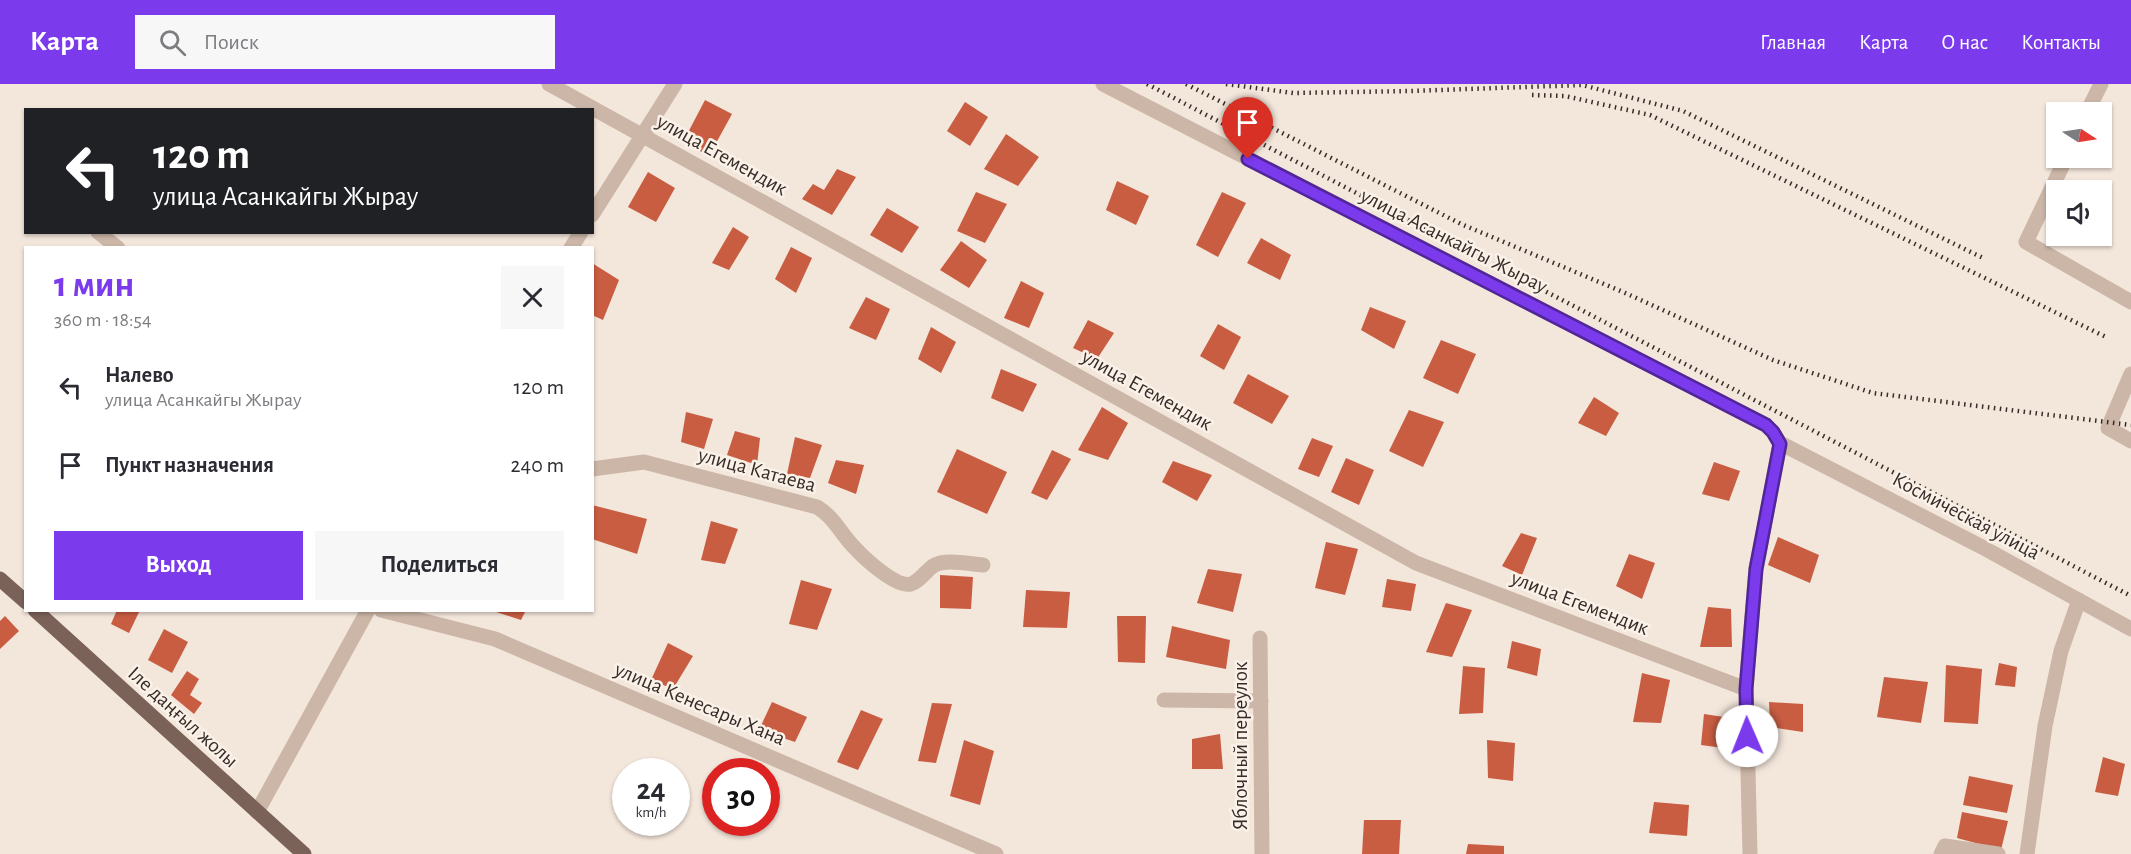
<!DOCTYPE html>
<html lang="ru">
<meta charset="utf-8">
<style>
:root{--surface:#fff;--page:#f7f7f7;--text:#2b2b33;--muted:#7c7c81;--accent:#7c3aed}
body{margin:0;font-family:"Alegreya Sans",sans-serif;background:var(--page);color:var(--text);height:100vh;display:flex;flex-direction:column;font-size:22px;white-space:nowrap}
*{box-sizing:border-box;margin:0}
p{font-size:20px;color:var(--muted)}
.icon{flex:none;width:33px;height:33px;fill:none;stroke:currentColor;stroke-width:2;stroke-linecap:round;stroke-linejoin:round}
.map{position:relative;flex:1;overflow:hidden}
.side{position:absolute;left:24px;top:162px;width:570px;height:366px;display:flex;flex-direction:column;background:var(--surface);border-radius:0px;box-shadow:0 2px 4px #0004}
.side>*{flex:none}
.top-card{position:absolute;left:24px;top:24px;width:570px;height:126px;border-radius:0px;box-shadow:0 2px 4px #0004;background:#202124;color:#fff;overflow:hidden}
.needle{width:39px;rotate:102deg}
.controls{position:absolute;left:2046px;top:18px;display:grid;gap:12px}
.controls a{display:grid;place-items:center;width:66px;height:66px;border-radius:0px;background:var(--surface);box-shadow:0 2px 4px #0004;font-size:30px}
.speed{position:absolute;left:612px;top:674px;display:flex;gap:12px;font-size:30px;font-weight:700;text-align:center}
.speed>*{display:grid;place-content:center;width:78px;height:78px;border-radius:50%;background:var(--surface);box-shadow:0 2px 4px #0004;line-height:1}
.speed small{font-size:15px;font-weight:400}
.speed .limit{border:9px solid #d22;background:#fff;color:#111}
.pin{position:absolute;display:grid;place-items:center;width:51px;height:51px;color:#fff;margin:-62px -26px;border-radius:50% 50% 50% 0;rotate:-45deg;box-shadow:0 0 6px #0007}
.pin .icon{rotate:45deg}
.me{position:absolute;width:66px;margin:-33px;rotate:359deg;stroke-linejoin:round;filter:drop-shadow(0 0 4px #0008)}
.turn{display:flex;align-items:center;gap:21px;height:126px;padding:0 30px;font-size:27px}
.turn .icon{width:78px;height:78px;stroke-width:2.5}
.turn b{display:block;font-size:42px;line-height:51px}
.round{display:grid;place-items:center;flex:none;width:63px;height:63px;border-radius:0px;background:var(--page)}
.summary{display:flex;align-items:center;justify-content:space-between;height:102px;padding:0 30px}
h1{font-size:36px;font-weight:700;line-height:45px;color:var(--accent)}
.action{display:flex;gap:12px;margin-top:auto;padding:12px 30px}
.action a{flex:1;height:69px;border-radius:0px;background:var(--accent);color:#fff;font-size:24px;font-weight:700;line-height:69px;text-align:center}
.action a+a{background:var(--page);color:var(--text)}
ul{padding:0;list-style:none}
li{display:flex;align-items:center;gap:18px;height:78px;padding:0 30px}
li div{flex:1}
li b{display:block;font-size:22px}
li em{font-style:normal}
header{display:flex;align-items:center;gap:36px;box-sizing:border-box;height:84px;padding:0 30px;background:var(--accent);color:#fff}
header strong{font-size:28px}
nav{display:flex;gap:33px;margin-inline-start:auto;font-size:21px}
.search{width:420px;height:54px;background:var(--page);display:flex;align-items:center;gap:15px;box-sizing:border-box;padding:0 21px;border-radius:0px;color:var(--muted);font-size:22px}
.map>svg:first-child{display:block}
</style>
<header>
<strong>Карта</strong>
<div class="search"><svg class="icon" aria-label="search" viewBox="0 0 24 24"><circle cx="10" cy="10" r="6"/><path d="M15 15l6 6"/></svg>Поиск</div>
<nav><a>Главная</a><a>Карта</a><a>О нас</a><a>Контакты</a></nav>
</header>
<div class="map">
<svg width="2131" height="770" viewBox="0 0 2131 770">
<rect width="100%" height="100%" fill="#f3e6db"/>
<!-- building -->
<g fill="#c95d42">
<polygon points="705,16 732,30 709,72 683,58"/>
<polygon points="965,18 988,33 970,62 947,47"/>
<polygon points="1006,50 1039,73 1018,102 984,85"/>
<polygon points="837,85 856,93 832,131 802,115 813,100 824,106"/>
<polygon points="648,88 675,104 656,138 628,123"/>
<polygon points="1117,97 1149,112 1136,141 1106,126"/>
<polygon points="976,108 1007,120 985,159 957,147"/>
<polygon points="1222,108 1246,119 1218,173 1196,161"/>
<polygon points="887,124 919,143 902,169 870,151"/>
<polygon points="733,143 749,153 729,186 712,179"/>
<polygon points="1261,154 1291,171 1280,196 1247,179"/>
<polygon points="961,157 987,176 969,204 940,186"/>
<polygon points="791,163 812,174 796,209 775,195"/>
<polygon points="592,179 619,196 603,236 592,231"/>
<polygon points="1021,197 1044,209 1029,244 1004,234"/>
<polygon points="866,213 890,225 876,256 849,244"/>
<polygon points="1370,223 1406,237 1394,265 1361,246"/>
<polygon points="1088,236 1114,249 1097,275 1073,264"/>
<polygon points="1218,240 1241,253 1224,286 1200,272"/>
<polygon points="931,243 956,258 941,289 918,275"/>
<polygon points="1441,256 1476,270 1458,310 1423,294"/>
<polygon points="1001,285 1037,300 1023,328 991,314"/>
<polygon points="1248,290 1289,312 1272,340 1233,319"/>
<polygon points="1594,313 1619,329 1606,352 1578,339"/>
<polygon points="1102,323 1128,339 1108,376 1078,366"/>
<polygon points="1409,326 1444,338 1423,383 1389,367"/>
<polygon points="686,328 713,335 704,365 681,358"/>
<polygon points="735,347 760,354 757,381 727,371"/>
<polygon points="795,353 822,361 810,394 787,390"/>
<polygon points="1312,354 1333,362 1319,393 1298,385"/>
<polygon points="957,365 1007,388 987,430 937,408"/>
<polygon points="1052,366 1071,375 1047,416 1031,409"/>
<polygon points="1346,374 1374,386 1359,421 1331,408"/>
<polygon points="836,376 864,381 856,410 828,399"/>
<polygon points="1173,377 1212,391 1197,417 1162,398"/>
<polygon points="1714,378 1740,387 1729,417 1702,410"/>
<polygon points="592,421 647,435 637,470 592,455"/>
<polygon points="711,437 738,445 725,480 701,476"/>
<polygon points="1521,449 1537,454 1522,491 1502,482"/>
<polygon points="1778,453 1819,471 1810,499 1768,481"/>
<polygon points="1326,458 1358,465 1345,511 1315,504"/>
<polygon points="1629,470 1655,479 1642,515 1616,502"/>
<polygon points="1208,485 1242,490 1233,528 1197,519"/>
<polygon points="940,491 973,493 971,525 940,524"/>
<polygon points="1387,495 1416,500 1411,527 1382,523"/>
<polygon points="801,496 832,505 817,546 789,540"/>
<polygon points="1026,506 1070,508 1067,544 1023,543"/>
<polygon points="1446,519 1472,526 1452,573 1426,568"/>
<polygon points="1708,523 1731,525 1732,563 1700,563"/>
<polygon points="117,526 140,526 129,549 111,540"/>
<polygon points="490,526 526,526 521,536"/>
<polygon points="5,532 19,547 0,565 0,537"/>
<polygon points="1117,532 1146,532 1145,579 1118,578"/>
<polygon points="1172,542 1230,556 1226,585 1166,573"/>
<polygon points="164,545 188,558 172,589 148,576"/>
<polygon points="1512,557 1541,565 1537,592 1507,584"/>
<polygon points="668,559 693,572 673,605 651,596"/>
<polygon points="1999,579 2017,583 2015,603 1995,601"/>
<polygon points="1946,581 1982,585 1978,640 1944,638"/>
<polygon points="1463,582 1485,584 1483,629 1459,630"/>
<polygon points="187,587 199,595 190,611 202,619 194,630 171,611"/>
<polygon points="1642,589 1670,596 1661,639 1633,638"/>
<polygon points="1884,593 1928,598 1921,639 1877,633"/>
<polygon points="772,618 807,633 795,658 759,646"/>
<polygon points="1769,618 1803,620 1803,648 1770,643"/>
<polygon points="932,619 952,620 936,679 918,677"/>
<polygon points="861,626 883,635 858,686 837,678"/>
<polygon points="1704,630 1724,633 1723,664 1701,661"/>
<polygon points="1220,650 1223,685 1192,685 1192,655"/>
<polygon points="964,656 994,667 980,721 950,712"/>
<polygon points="1487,656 1515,659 1513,697 1488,694"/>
<polygon points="2103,673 2125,680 2118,712 2095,708"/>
<polygon points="1969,692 2013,701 2007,729 1963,721"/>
<polygon points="1654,718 1689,721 1687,752 1649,749"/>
<polygon points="1962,728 2008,737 2001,766 1957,754"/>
<polygon points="1364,736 1401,736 1399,770 1362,770"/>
<polygon points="1468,760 1504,762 1504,770 1466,770"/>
</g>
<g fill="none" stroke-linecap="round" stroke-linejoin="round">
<!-- minor -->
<g stroke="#cbb6a7" stroke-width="15">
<polyline points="549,0 1416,479 1746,605"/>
<polyline points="1103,0 1766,341 1773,348 1780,359"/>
<polyline points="2087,28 2101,0"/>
<polyline points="2066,74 2026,158 2131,218"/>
<polyline points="592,131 675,0"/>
<polyline points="98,148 118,164"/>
<polyline points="571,164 581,148"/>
<polyline points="2131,290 2108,344 2131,357"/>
<polyline points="1780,359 1982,463 2131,545"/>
<path d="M592,385L644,378L817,423C834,433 841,450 854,463C864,474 896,504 911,500C920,497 926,487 933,482C945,474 969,480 983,481"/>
<polyline points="381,526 495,555 996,770"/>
<polyline points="1260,554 1262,770"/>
<polyline points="1164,616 1261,617"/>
<polyline points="257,728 368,526"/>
<polyline points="1750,770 1746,605 1756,485 1780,359"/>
<polyline points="1941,770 1945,762 1998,770"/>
<polyline points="2027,770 2045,642 2061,567 2079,516"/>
</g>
<!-- major -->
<g stroke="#7a6258" stroke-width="15">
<polyline points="0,495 26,518"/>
<polyline points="35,526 304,770"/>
</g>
<!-- rail -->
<g stroke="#372c28" stroke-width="4.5" stroke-dasharray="1.5 4.5" stroke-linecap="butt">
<polyline points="1147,0 2131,512"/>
<polyline points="1186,0 1461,140 1623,208 1773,276 1873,309 2131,341"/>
<polyline points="1226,0 1293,9 1411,7 1582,1 1683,27 1983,174"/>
<polyline points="1532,11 1565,12 1650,31 2108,254"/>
</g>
</g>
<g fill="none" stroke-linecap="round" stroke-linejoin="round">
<defs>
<polyline id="route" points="1248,75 1766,341 1773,348 1780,360 1756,485 1746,605 1747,652"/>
</defs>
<!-- route casing -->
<use href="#route" stroke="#51269a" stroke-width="15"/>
<!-- route -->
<use href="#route" stroke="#7c3aed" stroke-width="10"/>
</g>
<g text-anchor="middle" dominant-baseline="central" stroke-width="5" stroke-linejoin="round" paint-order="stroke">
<!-- street labels -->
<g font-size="21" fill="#372c28" stroke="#faf1e8">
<text transform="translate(722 71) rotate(29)">улица Егемендик</text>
<text transform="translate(1454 157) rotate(27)">улица Асанкайгы Жырау</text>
<text transform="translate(1147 306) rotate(29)">улица Егемендик</text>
<text transform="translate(757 386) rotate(15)">улица Катаева</text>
<text transform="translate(1966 432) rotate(28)">Космическая улица</text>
<text transform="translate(1580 519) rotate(21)">улица Егемендик</text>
<text transform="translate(700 620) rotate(23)">улица Кенесары Хана</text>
<text transform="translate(183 633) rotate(42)">Іле даңғыл жолы</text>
<text transform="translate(1240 662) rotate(-90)">Яблочный переулок</text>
</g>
</g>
</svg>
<div class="controls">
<a><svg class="needle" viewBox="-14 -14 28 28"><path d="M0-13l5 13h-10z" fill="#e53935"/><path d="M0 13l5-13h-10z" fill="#7c7c81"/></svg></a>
<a><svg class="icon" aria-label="sound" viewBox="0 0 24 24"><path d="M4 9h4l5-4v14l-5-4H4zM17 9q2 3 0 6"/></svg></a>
</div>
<div class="speed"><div>24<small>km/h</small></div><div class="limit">30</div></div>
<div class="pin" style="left:1248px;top:75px;background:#d93025"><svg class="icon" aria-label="arrive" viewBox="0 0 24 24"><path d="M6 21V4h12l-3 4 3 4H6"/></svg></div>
<svg class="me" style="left:1747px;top:652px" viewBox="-20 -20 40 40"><circle r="19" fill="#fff"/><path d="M0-13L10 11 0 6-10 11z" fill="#7c3aed"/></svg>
<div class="top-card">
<div class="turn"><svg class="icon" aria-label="left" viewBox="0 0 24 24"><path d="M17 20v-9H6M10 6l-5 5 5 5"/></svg><div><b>120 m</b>улица Асанкайгы Жырау</div></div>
</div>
<section class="side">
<div class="summary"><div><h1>1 мин</h1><p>360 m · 18:54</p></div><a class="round"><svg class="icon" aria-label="close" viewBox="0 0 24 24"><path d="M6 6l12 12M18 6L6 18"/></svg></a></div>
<ul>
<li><svg class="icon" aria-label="left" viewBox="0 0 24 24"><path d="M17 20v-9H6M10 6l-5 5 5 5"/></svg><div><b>Налево</b><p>улица Асанкайгы Жырау</p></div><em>120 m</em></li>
<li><svg class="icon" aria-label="arrive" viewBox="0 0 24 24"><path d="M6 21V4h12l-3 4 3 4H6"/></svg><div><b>Пункт назначения</b></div><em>240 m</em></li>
</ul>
<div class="action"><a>Выход</a><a>Поделиться</a></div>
</section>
</div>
